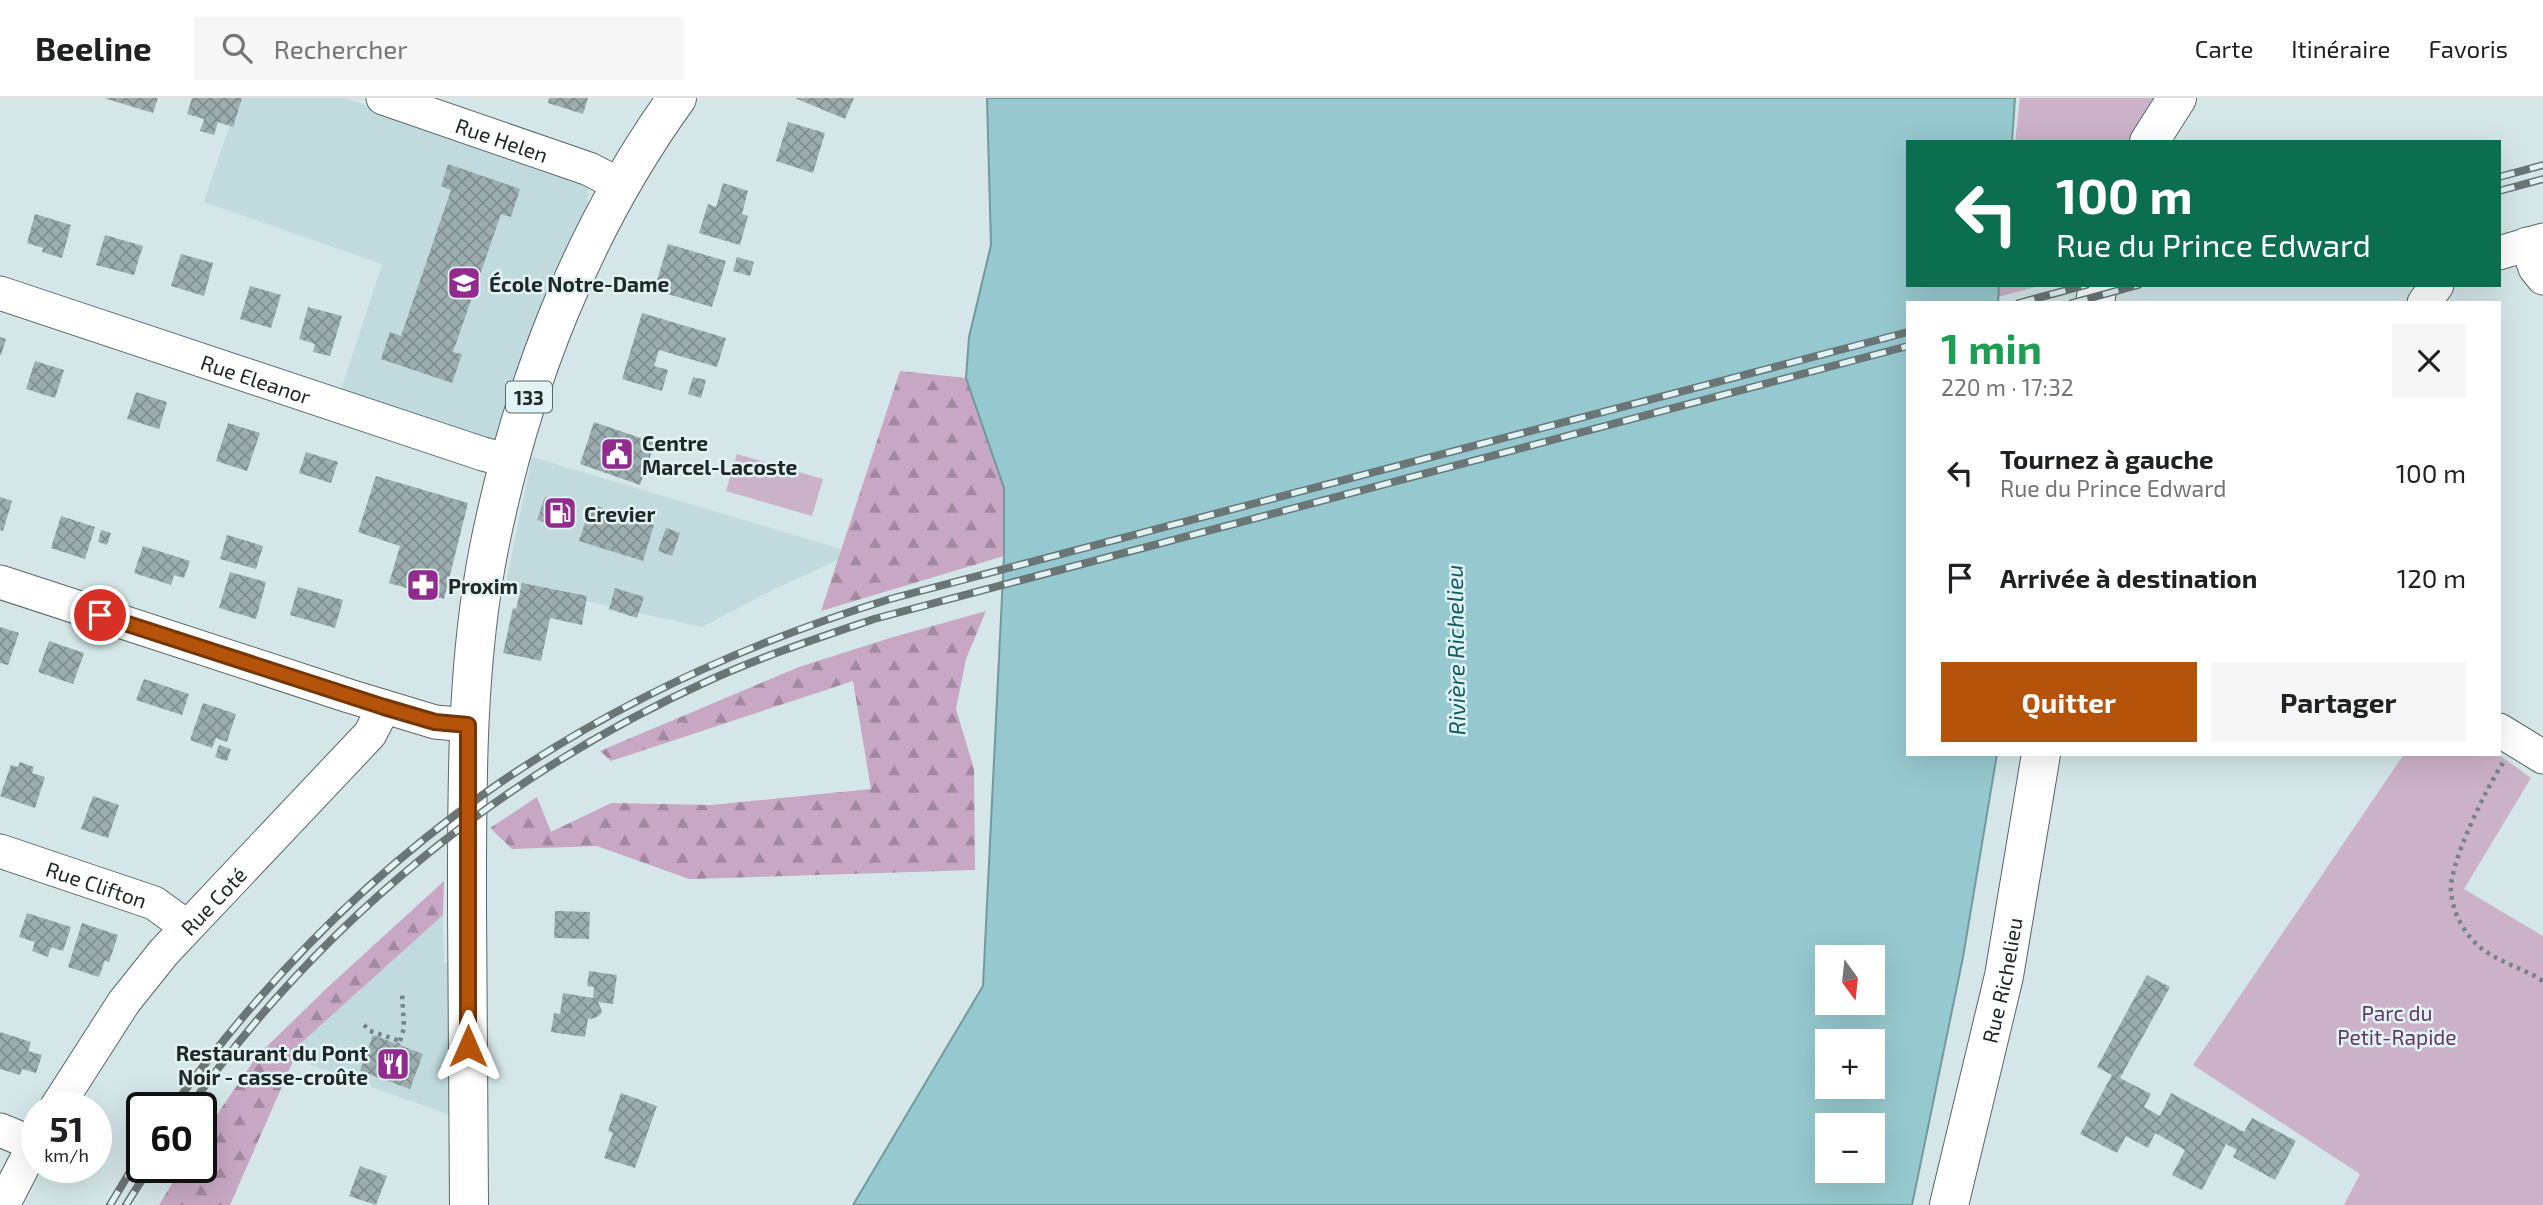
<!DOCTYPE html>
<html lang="fr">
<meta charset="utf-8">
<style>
:root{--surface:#fff;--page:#f6f6f6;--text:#202124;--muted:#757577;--line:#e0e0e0;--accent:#b45309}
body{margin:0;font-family:"Exo 2",sans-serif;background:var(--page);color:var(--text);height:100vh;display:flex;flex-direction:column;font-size:26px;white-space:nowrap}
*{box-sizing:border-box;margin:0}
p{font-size:23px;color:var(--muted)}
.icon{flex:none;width:38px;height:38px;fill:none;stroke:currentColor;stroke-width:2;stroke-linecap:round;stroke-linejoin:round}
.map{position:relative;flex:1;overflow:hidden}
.sheet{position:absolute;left:1906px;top:203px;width:595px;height:455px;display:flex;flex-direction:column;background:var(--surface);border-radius:0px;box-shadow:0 7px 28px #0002}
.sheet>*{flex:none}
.hud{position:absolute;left:1906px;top:42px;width:595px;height:147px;border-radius:0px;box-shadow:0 7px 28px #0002;background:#0b6e4f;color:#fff;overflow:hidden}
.needle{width:46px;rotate:165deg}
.fabs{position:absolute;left:1815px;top:847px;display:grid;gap:14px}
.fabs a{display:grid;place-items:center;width:70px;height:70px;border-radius:0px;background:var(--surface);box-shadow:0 7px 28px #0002;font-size:35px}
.speed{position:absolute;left:21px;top:994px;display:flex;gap:14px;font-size:35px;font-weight:700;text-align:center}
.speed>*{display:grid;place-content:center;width:91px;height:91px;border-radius:50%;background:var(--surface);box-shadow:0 7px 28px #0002;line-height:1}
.speed small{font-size:18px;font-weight:400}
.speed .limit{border:4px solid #111;border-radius:10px;background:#fff;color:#111}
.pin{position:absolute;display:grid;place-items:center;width:60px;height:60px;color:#fff;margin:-30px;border:4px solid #fff;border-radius:50%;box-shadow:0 2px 7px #0007}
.me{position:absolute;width:77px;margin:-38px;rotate:0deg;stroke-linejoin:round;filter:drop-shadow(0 0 5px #0008)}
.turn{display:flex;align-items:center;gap:24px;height:147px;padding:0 35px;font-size:32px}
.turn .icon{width:91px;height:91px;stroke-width:2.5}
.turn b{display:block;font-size:49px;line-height:60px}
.round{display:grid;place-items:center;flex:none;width:74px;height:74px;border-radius:0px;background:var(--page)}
.headline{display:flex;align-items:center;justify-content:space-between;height:119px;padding:0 35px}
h1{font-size:42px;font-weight:700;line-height:52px;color:#1e9e55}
.cta{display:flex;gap:14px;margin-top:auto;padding:14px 35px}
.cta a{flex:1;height:80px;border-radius:0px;background:var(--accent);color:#fff;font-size:28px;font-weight:700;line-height:80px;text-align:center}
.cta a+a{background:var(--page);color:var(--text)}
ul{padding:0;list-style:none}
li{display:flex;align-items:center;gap:21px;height:105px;padding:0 35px}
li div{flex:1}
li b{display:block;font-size:26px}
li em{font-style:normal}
header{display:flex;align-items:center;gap:42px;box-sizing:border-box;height:98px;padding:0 35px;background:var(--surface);border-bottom:2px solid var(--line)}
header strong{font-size:33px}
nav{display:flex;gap:38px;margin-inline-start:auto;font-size:24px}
.search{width:490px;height:63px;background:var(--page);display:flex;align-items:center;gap:18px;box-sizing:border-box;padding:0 24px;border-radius:0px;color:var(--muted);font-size:26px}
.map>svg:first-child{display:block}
</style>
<header>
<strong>Beeline</strong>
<div class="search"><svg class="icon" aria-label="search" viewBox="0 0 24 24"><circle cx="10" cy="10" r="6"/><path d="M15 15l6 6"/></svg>Rechercher</div>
<nav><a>Carte</a><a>Itinéraire</a><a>Favoris</a></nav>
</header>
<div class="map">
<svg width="2543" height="1107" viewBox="0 0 2543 1107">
<defs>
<pattern id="forest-firs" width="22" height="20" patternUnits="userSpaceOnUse" patternTransform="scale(1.75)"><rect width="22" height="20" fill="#c7a7c3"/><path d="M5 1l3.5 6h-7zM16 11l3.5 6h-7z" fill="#a1889e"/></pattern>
<pattern id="building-cross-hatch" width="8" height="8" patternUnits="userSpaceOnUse" patternTransform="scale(1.75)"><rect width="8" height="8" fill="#9cadaf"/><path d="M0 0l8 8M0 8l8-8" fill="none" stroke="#7f8d8e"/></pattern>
</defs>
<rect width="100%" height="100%" fill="#d4e6e8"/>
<!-- built -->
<g fill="#c0dadd">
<polygon points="239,0 345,0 575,79 582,84 588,91 587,109 543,204 524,252 495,340 485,340 340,295 382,166 204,104"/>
<polygon points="532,359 841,451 838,462 770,493 702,529 506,485"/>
<polygon points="443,817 444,865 449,865 450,1017 294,961 301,945"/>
</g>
<!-- forest -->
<g fill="url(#forest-firs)">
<polygon points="900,273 966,280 1004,390 1004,458 821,513"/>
<polygon points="986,513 966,561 956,611 974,671 975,772 689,781 597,748 512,751 490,730 537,699 551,734 611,705 711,707 871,691 853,583 611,663 600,653 799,569 890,540"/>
<polygon points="444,783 443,817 301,945 230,1107 159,1107 182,1069 201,1069 201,1040 257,958 327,890"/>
</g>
<!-- park -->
<g fill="#ccb2c8">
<polygon points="2020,0 2156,0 2130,44 2015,44"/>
<polygon points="2000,187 2042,187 1998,199"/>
<polygon points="737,356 823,381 812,418 726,393"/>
<polygon points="2404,656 2498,656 2531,680 2464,791 2543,838 2543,1107 2344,1107 2360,1076 2193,967"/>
</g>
<!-- water -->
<path fill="#96c9cf" stroke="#73999d" stroke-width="2" fill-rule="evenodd" d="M987,0H2015L2012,44H1908V187H1999L1998,205H1908V656H1997L1963,859L1912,1107H853L983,888L1004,458V390L966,280L969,239L991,147ZM1827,859H1872V905H1827ZM1827,943H1872V989H1827ZM1827,1027H1872V1073H1827Z"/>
<!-- building -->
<g fill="url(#building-cross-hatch)">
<polygon points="104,0 158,0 153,15"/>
<polygon points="192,0 242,0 233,29 218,24 214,37 200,33 204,21 187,16"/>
<polygon points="549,0 588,0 583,16 548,5"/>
<polygon points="795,0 854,0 845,21"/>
<polygon points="788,24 825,35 813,75 776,63"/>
<polygon points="448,66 520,91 511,119 501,116 453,254 462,256 452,285 381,261 390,234 401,238 451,92 441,88"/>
<polygon points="723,85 748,93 742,116 748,118 740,147 699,135 708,106 716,109"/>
<polygon points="35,116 71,127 62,160 42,154 43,150 27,145"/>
<polygon points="105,137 143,148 134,177 96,167"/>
<polygon points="668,146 726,163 712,209 654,192"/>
<polygon points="181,156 213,165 204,198 171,188"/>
<polygon points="737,159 754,164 750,178 733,173"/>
<polygon points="250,188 281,197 271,230 240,221"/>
<polygon points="308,209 342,218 330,258 313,254 315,246 299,241"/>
<polygon points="642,215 726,240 717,269 659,252 654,268 668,272 662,293 622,281"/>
<polygon points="0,239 6,241 1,257 0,257"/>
<polygon points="35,263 64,272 55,300 26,291"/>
<polygon points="693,279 706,282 701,300 688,296"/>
<polygon points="136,294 167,304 159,331 127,321"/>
<polygon points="594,324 655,345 640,387 580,366"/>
<polygon points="228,325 260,335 247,373 216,363"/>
<polygon points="306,354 338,364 331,385 299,375"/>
<polygon points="376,378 468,405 444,501 389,485 400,448 358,434"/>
<polygon points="0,399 12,403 3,433 0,432"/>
<polygon points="545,399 573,408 566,431 537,422"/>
<polygon points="591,406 654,427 643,463 579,443"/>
<polygon points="61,418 95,429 85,461 51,450"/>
<polygon points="666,430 680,435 672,458 658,453"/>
<polygon points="101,432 111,435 107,447 98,444"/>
<polygon points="227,437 263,448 256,471 220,461"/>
<polygon points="143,448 190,463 184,480 174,477 171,487 134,475"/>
<polygon points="230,474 266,484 256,521 219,510"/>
<polygon points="522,485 587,498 582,527 550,520 541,563 503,555 513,510 516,511"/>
<polygon points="298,489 343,502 335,530 290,517"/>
<polygon points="615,490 644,499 637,520 609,511"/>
<polygon points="0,529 19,535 8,567 0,565"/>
<polygon points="49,543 84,555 73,586 38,574"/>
<polygon points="144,581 189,596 182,617 136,602"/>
<polygon points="203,605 236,616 227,644 216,640 212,650 190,642"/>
<polygon points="219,647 231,651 227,663 215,659"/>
<polygon points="20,664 34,669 32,675 45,679 35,710 0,698 11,667 18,669"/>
<polygon points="93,698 119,707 108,740 81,731"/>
<polygon points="555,813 590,814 589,841 554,840"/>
<polygon points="27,815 71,829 63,853 51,849 48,859 32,853 35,844 19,839"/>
<polygon points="82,825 118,837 109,864 105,862 99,879 68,869"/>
<polygon points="589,873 617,877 613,906 598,904 602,913 601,916 595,920 588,921 585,939 551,934 554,915 560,916 563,895 593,900 594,889 587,888"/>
<polygon points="2147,877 2170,889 2120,980 2151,996 2144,1009 2160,1018 2171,995 2244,1034 2252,1020 2296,1043 2275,1082 2233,1059 2237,1052 2226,1046 2202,1092 2172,1077 2185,1052 2155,1035 2148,1050 2126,1038 2117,1055 2080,1036 2112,977 2097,969"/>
<polygon points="0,934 31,944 28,953 42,957 36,975 22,971 20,977 0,971"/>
<polygon points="373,937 423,956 410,991 360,973"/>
<polygon points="621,995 657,1008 635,1070 604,1060 613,1035 608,1033"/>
<polygon points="360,1068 387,1078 376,1107 349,1098"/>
</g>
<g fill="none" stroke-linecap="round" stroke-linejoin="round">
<defs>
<g id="minor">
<path id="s1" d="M383,0L589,71L620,87"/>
<polyline points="2527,146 2535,170 2543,180"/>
<polyline points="2499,155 2543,142"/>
<path id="s2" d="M0,195L483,356L510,363"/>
<polyline points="2424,205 2437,187"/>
<polyline points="0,484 349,598 435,624 468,627"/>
<polyline points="2499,632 2543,659"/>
<path id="s3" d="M0,753L154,805L186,828"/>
<path id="s4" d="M56,1010L124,904L164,854L370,636L384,609"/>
<polyline points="0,1032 34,1046"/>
<polyline points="3,1107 37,1041"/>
</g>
<g id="major">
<polyline points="2149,44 2177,0"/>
<polyline points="2095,205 2098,187"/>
<path d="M469,1107C468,1007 468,907 467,807C467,688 466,567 489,450C521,290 581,133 677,0"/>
<path id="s5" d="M1949,1107L2004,878L2041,656"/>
</g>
</defs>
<!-- minor casing -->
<use href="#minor" stroke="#586769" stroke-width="35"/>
<!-- major casing -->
<use href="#major" stroke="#586769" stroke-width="40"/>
<!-- path -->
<g stroke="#768384" stroke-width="4.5" stroke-dasharray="3.5 5" stroke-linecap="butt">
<path d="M2503,665C2487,688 2448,768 2451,794C2453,816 2465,837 2481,850C2500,865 2523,870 2543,883"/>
<polyline points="364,927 370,933 400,943 398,946"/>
<polyline points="400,943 404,930 402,895"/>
</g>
<!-- minor -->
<use href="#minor" stroke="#fff" stroke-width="33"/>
<!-- major -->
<use href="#major" stroke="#fff" stroke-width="38"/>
<defs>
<g id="rail">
<polyline points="2499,79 2543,67"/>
<polyline points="2499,93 2543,81"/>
<polyline points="2019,205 2086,187"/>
<polyline points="2072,205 2138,187"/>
<path d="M172,1010C358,752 587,594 890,501L1908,234"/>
<path d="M189,1010C321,823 502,676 710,582C763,558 818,540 874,521L1908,248"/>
<polyline points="110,1107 142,1054"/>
<polyline points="126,1107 150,1069"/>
</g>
</defs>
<!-- rail casing -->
<use href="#rail" stroke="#6a7576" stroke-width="8"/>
<!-- rail -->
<use href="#rail" stroke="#e1f3f5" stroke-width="5" stroke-dasharray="16" stroke-linecap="butt"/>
</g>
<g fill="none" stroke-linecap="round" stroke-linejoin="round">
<defs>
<polyline id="route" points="100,517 384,609 435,624 468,627 468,948"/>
</defs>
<!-- route casing -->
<use href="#route" stroke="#753606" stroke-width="18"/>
<!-- route -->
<use href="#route" stroke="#b45309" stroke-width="12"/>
</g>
<!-- icons -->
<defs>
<symbol id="school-square" viewBox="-11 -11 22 22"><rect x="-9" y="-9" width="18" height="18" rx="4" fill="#932a8d" stroke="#e1f3f5"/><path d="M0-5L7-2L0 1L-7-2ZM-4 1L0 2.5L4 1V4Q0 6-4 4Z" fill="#fff"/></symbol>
<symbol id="civic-square" viewBox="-11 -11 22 22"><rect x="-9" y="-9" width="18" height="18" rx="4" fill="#932a8d" stroke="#e1f3f5"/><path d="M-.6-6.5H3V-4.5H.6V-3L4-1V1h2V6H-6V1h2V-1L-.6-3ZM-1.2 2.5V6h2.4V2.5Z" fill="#fff"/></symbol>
<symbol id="fuel-square" viewBox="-11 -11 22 22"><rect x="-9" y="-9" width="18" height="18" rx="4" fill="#932a8d" stroke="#e1f3f5"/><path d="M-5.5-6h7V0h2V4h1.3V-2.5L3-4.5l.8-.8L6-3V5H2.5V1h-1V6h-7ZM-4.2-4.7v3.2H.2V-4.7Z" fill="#fff"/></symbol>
<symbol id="pharmacy-square" viewBox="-11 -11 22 22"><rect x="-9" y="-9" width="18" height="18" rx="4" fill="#932a8d" stroke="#e1f3f5"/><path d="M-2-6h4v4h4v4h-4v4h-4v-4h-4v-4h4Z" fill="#fff"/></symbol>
<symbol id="restaurant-square" viewBox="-11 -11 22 22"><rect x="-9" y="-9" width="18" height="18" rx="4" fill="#932a8d" stroke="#e1f3f5"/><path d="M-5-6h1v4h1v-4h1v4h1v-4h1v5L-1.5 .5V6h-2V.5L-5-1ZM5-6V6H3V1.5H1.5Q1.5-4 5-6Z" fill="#fff"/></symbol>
</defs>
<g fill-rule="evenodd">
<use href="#school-square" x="445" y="166" width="38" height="38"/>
<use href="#civic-square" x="598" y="337" width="38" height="38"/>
<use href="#fuel-square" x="541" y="396" width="38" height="38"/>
<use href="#pharmacy-square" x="404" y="468" width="38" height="38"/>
<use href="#restaurant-square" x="374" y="947" width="38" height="38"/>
</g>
<g text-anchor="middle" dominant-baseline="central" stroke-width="5" stroke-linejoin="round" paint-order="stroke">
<!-- shield labels -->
<rect fill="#e1f3f5" stroke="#5b6566" stroke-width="2" x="506" y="283.5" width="46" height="31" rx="5"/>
<g font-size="19" font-weight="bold" fill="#212828">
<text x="529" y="299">133</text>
</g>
<!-- street labels -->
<g font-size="21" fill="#212828" stroke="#e1f3f5">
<text stroke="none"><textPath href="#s1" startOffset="126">Rue Helen</textPath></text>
<text stroke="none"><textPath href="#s2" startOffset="270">Rue Eleanor</textPath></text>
<text stroke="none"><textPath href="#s3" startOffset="102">Rue Clifton</textPath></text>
<text stroke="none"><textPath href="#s4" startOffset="261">Rue Coté</textPath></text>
<text stroke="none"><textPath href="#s5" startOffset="231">Rue Richelieu</textPath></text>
</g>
<!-- poi labels -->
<g font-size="21" font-weight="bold" fill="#212828" stroke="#e1f3f5" text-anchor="start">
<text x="489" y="185">École Notre-Dame</text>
<text x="642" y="344">Centre<tspan x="642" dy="24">Marcel-Lacoste</tspan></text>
<text x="584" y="415">Crevier</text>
<text x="448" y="487">Proxim</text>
<text x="368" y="954" text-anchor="end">Restaurant du Pont<tspan x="368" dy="24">Noir - casse-croûte</tspan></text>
</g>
<!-- park labels -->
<g font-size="21" fill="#63375f" stroke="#e1f3f5">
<text x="2397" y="914">Parc du<tspan x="2397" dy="24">Petit-Rapide</tspan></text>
</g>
<!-- water labels -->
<g font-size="23" font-style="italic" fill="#135b62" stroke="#e1f3f5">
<text transform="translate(1455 552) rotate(-91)">Rivière Richelieu</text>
</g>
</g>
</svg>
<div class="fabs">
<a><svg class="needle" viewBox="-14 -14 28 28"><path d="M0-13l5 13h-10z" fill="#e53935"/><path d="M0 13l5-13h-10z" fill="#757577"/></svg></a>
<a>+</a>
<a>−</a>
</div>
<div class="speed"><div>51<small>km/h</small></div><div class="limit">60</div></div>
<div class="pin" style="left:100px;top:517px;background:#d93025"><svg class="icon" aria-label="arrive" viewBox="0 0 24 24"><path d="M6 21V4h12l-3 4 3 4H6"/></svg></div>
<svg class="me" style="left:468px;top:948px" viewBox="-20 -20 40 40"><path d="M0-17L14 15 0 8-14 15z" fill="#b45309" stroke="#fff" stroke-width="4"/></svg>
<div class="hud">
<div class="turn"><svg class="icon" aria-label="left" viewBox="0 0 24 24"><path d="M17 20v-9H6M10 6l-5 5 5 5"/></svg><div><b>100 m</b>Rue du Prince Edward</div></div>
</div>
<section class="sheet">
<div class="headline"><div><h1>1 min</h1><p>220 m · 17:32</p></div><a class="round"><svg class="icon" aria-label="close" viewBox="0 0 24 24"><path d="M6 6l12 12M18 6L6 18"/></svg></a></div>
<ul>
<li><svg class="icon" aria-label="left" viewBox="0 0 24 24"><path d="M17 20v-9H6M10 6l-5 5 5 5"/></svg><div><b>Tournez à gauche</b><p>Rue du Prince Edward</p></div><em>100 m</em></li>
<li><svg class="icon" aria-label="arrive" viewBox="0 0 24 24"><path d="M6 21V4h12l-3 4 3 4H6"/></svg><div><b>Arrivée à destination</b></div><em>120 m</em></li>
</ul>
<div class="cta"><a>Quitter</a><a>Partager</a></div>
</section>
</div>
